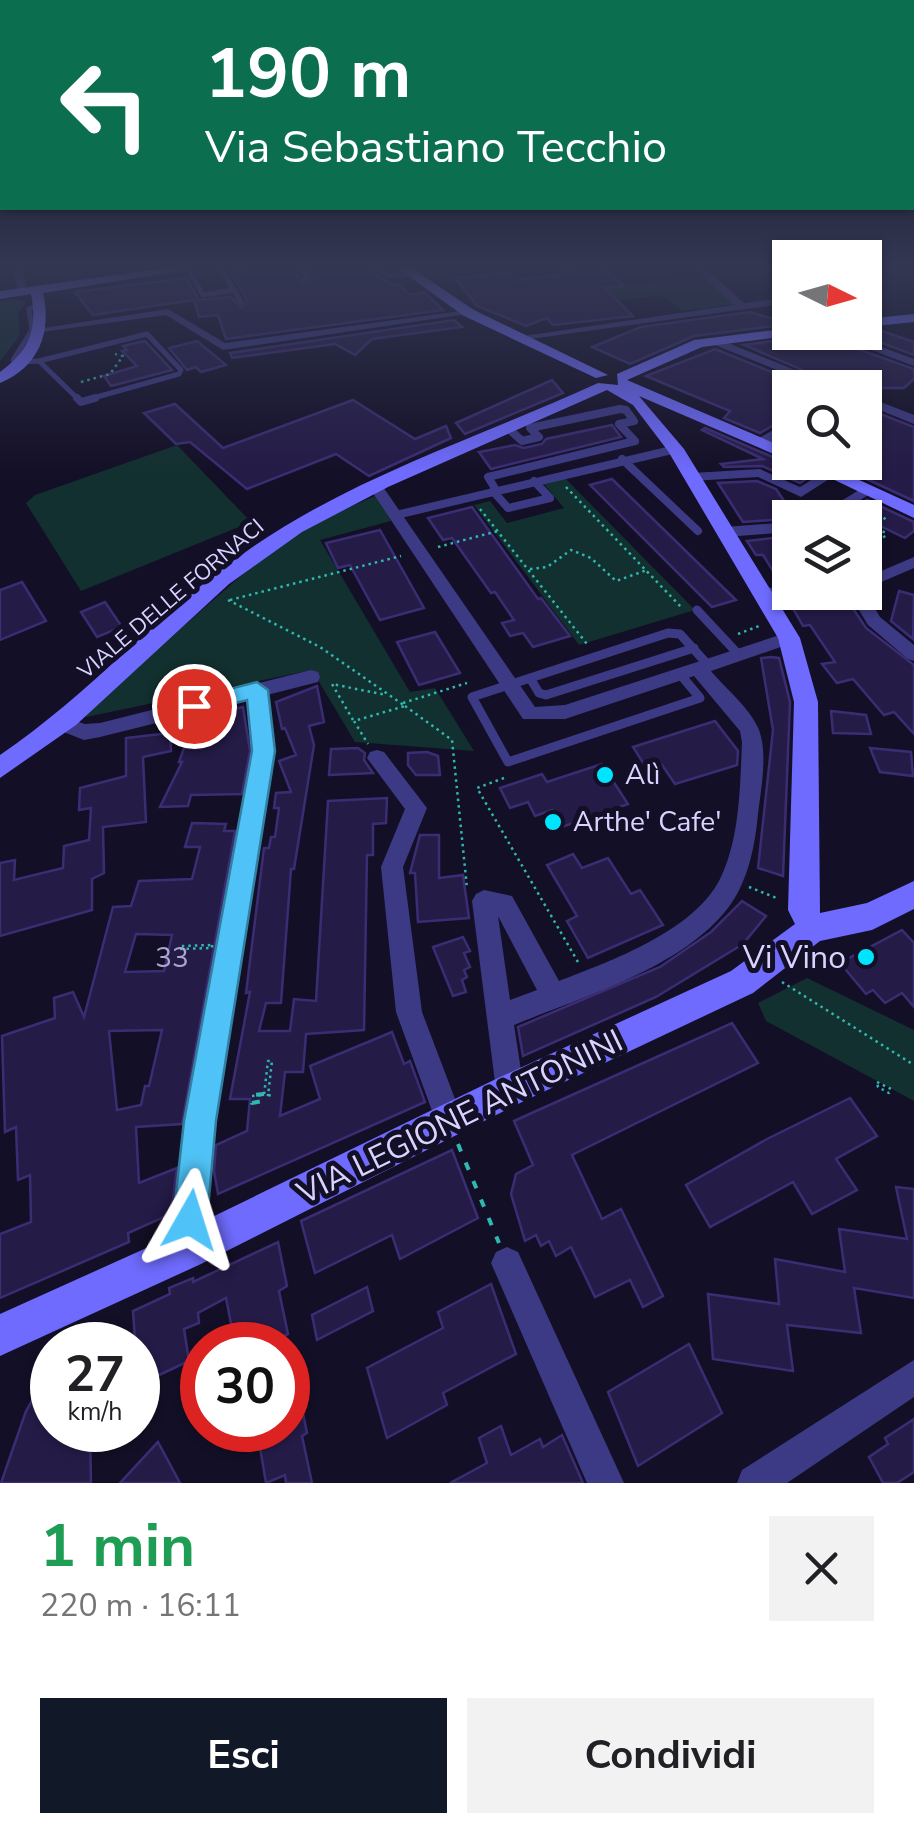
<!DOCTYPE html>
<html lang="it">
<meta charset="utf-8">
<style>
:root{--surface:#fff;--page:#f2f2f2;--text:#202124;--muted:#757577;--accent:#111827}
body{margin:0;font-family:"Nunito Sans",sans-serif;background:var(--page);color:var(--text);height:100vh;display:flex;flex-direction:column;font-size:38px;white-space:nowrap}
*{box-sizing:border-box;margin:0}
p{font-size:32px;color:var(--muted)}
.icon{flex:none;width:55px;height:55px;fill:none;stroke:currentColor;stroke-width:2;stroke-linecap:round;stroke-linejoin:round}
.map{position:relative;height:1483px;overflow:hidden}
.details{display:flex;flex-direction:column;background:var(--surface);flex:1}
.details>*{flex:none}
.guide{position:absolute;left:0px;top:0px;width:915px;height:210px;box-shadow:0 2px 8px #0004;background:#0b6e4f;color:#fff;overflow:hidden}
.needle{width:65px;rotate:95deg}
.tools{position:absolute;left:772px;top:240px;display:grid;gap:20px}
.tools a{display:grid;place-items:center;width:110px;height:110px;border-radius:0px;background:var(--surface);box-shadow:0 2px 8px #0004;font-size:50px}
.speed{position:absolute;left:30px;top:1322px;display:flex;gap:20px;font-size:50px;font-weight:700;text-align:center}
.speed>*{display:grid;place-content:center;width:130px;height:130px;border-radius:50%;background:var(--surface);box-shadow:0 2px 8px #0004;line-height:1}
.speed small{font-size:25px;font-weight:400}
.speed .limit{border:15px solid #d22;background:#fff;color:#111}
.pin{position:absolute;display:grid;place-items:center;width:85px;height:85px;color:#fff;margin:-42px;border:5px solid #fff;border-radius:50%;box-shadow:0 2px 10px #0007}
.me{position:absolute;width:110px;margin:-55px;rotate:6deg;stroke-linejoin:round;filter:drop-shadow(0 0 8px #0008)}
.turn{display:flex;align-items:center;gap:35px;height:210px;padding:0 40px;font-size:45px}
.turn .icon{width:130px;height:130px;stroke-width:2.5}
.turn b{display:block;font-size:70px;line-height:85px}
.round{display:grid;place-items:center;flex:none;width:105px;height:105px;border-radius:0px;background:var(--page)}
.overview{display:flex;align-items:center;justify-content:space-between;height:170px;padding:0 40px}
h1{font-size:60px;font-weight:700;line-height:75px;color:#1e9e55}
.cta{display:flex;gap:20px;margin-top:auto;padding:20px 40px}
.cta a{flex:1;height:115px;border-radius:0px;background:var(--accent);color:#fff;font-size:40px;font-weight:700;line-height:115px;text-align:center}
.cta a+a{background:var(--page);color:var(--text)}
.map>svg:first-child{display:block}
</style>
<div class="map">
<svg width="914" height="1483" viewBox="0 0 914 1483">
<rect width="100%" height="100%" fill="#130f26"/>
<!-- green -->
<g fill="#12302f">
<polygon points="709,276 734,304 683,311 661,295 593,304 584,289"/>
<polygon points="15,299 26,302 18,313 20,335 0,361 0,301"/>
<polygon points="177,445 251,522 81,591 26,503 35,495"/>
<polygon points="565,478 695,610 579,645 474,505 490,501 507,523 564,508 543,483"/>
<polygon points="377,495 391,521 320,540 410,692 435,688 474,751 355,742 312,670 86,717 85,713 261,558 316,522"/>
<polygon points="807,978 914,1030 914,1101 766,1021 758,1003"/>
</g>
<!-- building -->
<g fill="#241b47" stroke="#3b2d73" stroke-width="2.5" fill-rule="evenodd">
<polygon points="260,267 293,267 302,286 314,279 307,267 364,267 392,285 399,284 410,295 424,292 443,310 226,339 218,315 199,317 194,300 93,315 75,292 186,278 199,300 231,297 242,308 247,300 230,271"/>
<polygon points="602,267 624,286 604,288 633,316 553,325 547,318 526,326 477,306 455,278 511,273 517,280 562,275 557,269"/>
<polygon points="750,312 790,324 694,336 630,364 592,347 641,327"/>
<polygon points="454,320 462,327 372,339 355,355 335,344 232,358 230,353"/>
<polygon points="868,330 877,334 882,331 914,342 914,355 853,332"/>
<polygon points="818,335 914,369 914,379 904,388 844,388 744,345"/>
<polygon points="145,341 172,370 111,386 104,376 137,366 122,351 127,350 123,346"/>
<polygon points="197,341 226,365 201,372 196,367 187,370 169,348"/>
<polygon points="715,349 811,388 790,388 790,408 776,415 784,419 760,433 724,418 730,411 646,376"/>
<polygon points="552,380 563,393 465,434 456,423"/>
<polygon points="353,400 415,439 446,426 451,438 369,476 336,454 247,489 190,442 176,444 144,413 175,404 223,448"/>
<polygon points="865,408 914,427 914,501 830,462 865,462 865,425 880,415"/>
<polygon points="612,425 621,437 491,469 479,452 515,445 524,448 542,444 546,439"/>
<polygon points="705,428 789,464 793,462 813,474 800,483 762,466 724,467 721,464 763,459 702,430"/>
<polygon points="612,479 736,600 712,607 590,485"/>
<polygon points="757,481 776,489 787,505 776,505 785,519 743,522 718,483"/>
<polygon points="867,500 914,522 914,531 905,538 850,511"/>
<polygon points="472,507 538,599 541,598 570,636 533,647 523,633 510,636 502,623 514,620 495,592 491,593 452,538 443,540 428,518"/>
<polygon points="380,530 424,608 380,620 350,565 338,568 326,543"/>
<polygon points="790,536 790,583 781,584 763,555 756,555 747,541"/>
<polygon points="22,582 46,621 0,640 0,590"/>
<polygon points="899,591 914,595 913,639 891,621"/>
<polygon points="846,598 866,628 914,665 914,734 894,712 884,715 853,679 837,683 822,664 835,662 810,625 803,626 790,603"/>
<polygon points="105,602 122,627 97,637 81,612"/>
<polygon points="435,632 460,673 419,685 397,642"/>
<polygon points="771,657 779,658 790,702 783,876 758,868 773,730 761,658"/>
<polygon points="317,686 324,722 309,726 314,745 294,869 291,869 281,1003 266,1003 259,1031 290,1031 294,999 316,1001 328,801 387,798 386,823 373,824 373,855 367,855 364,1030 306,1034 303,1072 285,1072 280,1116 320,1099 310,1066 392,1032 404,1064 410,1061 425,1102 218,1194 214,1171 216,1145 247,1131 250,1099 230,1099 250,992 246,993 264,848 269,848 271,837 275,837 279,808 274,808 276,793 291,792 279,761 296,755 285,728 282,729 276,702"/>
<polygon points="243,707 250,751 242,794 191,795 188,806 160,807 182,762 179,762 184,748 201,748 198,717"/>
<polygon points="831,711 866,715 871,734 833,733"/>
<polygon points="715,721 738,751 737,765 675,784 662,765 647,769 633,747"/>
<polygon points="170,733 171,751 143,757 146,822 103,827 104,873 92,879 92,910 0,936 0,863 15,860 14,880 63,868 64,846 89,840 91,808 79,810 80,788 126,776 126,738"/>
<polygon points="358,748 365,753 364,760 373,773 329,775 331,749"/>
<polygon points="870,748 911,752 913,776 880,772"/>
<polygon points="427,752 438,756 440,775 416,775 408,765 408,753"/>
<polygon points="602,764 628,804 562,827 552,810 535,816 528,802 510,808 500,788 542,774 547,782"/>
<path d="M192,823L226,824L224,831H235L182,1124L136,1127L139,1183L177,1168L171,1214L128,1233L129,1242L0,1298V1234L31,1222L30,1175L18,1180L16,1127L5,1132L2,1036L55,1018L54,998L73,992L84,1017L113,907L131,906L139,881L192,879L200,847H185ZM136,934L172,935L164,971L125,972ZM162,1030L149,1086H145L141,1105L117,1110L109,1031Z"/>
<polygon points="420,835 439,835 439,878 463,875 469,918 418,922 415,873 410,873"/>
<polygon points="573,854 582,868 608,858 631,894 640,890 663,925 588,958 567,921 577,916 547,865"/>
<polygon points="742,901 766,916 743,944 656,997 523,1056 518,1027 660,967 711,932"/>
<polygon points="902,930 914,943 914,1007 902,993 885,1003 873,990 866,994 840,963"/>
<polygon points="463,937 470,951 464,953 470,967 464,970 467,977 462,980 466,992 453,996 433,947"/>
<polygon points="732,1023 758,1063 572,1155 602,1219 621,1209 663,1296 643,1307 630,1280 595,1297 571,1247 556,1256 549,1241 541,1246 536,1235 525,1241 511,1194 516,1174 533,1165 514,1121"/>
<polygon points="850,1098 877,1136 836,1159 857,1190 812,1214 793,1182 710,1227 686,1185 767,1139"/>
<polygon points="452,1150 478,1218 400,1259 392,1235 315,1273 301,1221"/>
<polygon points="896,1187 914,1189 914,1298 854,1288 861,1333 787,1325 793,1371 713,1359 708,1294 779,1304 775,1259 845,1272 839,1229 907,1239"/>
<polygon points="278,1242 287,1286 279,1291 288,1334 282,1337 284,1345 241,1345 238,1331 233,1334 226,1298 198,1313 199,1323 184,1329 189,1361 138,1385 133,1311 170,1294 169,1288 193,1278 193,1282"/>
<polygon points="491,1284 516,1354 443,1393 447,1405 387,1438 367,1368 443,1328 438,1312"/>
<polygon points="367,1287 373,1311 317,1340 312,1315"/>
<polygon points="689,1344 722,1413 638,1466 608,1392"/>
<polygon points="52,1366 52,1430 90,1430 91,1483 1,1483 26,1411"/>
<polygon points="294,1369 307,1433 302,1436 312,1483 286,1483 285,1475 266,1483 257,1430 288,1430 288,1370"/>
<polygon points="914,1419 914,1472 897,1483 883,1483 869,1457 888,1444 885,1438"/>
<polygon points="501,1426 511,1455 540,1439 543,1447 562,1435 583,1483 450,1483 487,1463 479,1438"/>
<polygon points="158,1442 180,1483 120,1483"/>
</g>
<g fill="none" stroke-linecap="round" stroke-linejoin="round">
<!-- path-far1 -->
<g stroke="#2fb8b0" stroke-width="2.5" stroke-dasharray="2.5 4" stroke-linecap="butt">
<polyline points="81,382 110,374 123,356 115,354"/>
<polyline points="566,487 682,608"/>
<polyline points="795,506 803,518"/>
<polyline points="480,509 587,644"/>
<polyline points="865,523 888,534"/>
<polyline points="873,527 888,516"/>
<polyline points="872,544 887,535"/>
<polyline points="438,547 498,531"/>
<polyline points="530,569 547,567 571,550 591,558 616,581 647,570"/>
<polyline points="228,600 320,647 405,706 354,721 368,744"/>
<polyline points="230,600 401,556"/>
<polyline points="738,634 759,626"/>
<polyline points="403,703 467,683"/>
<polyline points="405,706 452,740 467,888"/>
<polyline points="353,720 332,684 386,695"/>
<polyline points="504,778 477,788 578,962"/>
<polyline points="749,887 779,899"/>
<polygon points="212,945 212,948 180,949 181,946"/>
<polyline points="782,982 914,1065"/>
<polygon points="877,1082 891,1089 889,1093 878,1087"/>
<polyline points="252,1096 264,1095 268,1061 272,1061 268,1096"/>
</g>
<!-- path -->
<g stroke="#2fb8b0" stroke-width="4" stroke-dasharray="8 12" stroke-linecap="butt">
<polyline points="264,1094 252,1095 252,1103 268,1100 269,1094"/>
<polyline points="458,1144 499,1243"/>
</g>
<!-- lane-far2 -->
<g stroke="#3d3a85" stroke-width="5">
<polyline points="220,267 241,302"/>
<polyline points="299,267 308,277 303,280"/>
<polyline points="376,267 390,276 411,274"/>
<polyline points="188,268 203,295 234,290"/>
<polyline points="39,361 79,400"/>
<polyline points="39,361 147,334 181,370 179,374 86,400"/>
<polyline points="22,362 39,361"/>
<polyline points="18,365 13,360 32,330 29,309 40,304"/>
</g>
<!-- lane-far1 -->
<g stroke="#3d3a85" stroke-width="8">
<polyline points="77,398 81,402 95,398"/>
<polyline points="622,459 698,531"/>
<polyline points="496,490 488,477 635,441 619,424 634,421 626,410 620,409 530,428 539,437 522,441 508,428"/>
<polyline points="493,491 508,508 550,498 534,481"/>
<polyline points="396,515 676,449"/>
</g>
<!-- lane -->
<g stroke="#3d3a85" stroke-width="9">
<polyline points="697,610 739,655"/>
<polyline points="680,674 700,698 508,762 472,697 668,633 680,634 708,665"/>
<polyline points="530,678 539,693 546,695 694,648"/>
</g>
<!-- street -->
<g fill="#3d3a85" fill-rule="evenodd">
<polygon points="13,267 23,267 27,294 18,292"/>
<polygon points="694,267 704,267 744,303 790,297 790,303 523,340 517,337 734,305"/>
<polygon points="168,309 225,343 469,310 474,313 223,350 166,315 42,332 37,329"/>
<polygon points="824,332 841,332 914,359 914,366"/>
<polygon points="710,339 718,339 840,388 822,388 710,343"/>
<polygon points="865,396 914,415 914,424 865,404"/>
<polygon points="790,420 790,430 766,446 756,446 756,440"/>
<polygon points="760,469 800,487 825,471 837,474 801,497 758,477 692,481 685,477 692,473"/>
<path d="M376,483L381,484L535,707L565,705L789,632L798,638L795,642L711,671C725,688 751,709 759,730C768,754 761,789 758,814C755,846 748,882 728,908C682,968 582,997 514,1025L524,1090L520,1100L510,1104L500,1100L496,1090L472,901L476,894L484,890L512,896L559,981C611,961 694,931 720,879C740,839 740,786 742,742L740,731L694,676L565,719H523L369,487ZM498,916L537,990L510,1000Z"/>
<polygon points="866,486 873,490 871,493 841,513 831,513 831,507"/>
<polygon points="790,522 790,532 725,537 717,532 725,527"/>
<polygon points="914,557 914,568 865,589 865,578"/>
<polygon points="790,587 790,592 798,592 796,596 762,598 754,593 762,588"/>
<polygon points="848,592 865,592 880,617 914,645 914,661 908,659 868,625"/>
<polygon points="311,670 318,672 320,677 318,682 267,695 274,751 214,1121 203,1250 198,1261 187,1266 176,1261 171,1250 186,1121 254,751 249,700 100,737 84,740 56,729 53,724 63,717 85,724 100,723"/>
<polygon points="377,750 384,752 427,808 403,867 422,1012 463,1120 459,1130 449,1134 439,1130 396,1012 381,867 405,809 367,758 370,752"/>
<polygon points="507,1247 518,1252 624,1483 587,1483 491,1263 496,1252"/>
<polygon points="914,1360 914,1397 787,1483 737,1483 742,1470"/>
</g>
<!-- secondary -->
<g fill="#6f6bff" fill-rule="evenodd">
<path d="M173,267H204L43,293C52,332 39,367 0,383V372C29,351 38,330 31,294L0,299V291Z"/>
<polygon points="396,267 410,267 474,310 608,375 596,378 464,316"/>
<polygon points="914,314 914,322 865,327 865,319"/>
<path d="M790,328L795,335L702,347L627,380L790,450V461L639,396L684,449L800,638L818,702L820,913L867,903L914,881V909L872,930L820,941L753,993L522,1102L201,1264L0,1356V1314L173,1236L498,1078L731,971L795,924L788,910L794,702L778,638L668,451L633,405L607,390L388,487L302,532L229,584L76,725L0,778V755C89,695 159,612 247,551C353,476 481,437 598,383L618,385L617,374L694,340Z"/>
<polygon points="797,462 820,462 914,505 914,518"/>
</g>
</g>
<!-- sky -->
<linearGradient id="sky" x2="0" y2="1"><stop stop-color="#0a0815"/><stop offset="0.56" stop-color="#333752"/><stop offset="1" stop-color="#333752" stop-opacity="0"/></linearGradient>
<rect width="914" height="475" fill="url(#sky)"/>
<!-- route -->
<polygon fill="#4fc3f7" stroke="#337fa1" stroke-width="2.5" points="257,682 268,690 275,751 216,1121 207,1220 202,1233 190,1238 178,1233 173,1220 184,1121 252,751 247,700 194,714 183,706 186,700"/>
<!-- markers -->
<g fill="#00e5ff" stroke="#130f26" stroke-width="4">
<circle cx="605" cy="775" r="10"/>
<circle cx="553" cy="822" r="10"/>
<circle cx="866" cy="957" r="10"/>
</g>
<g text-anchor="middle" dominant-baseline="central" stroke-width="10" stroke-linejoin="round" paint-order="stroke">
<!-- far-street labels -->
<g font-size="22" fill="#d9d4ff" stroke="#130f26">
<text transform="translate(171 599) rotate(-40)">VIALE DELLE FORNACI</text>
</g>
<!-- poi labels -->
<g font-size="28" fill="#d9d4ff" stroke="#130f26" text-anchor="start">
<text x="625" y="775">Alì</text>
<text x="573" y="822">Arthe' Cafe'</text>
</g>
<!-- near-number labels -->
<g font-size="28" fill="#aca6d1">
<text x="172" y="958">33</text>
</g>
<!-- near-poi labels -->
<g font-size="32" fill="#d9d4ff" stroke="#130f26" text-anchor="end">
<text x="846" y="957">Vi Vino</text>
</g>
<!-- near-street labels -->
<g font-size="32" fill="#d9d4ff" stroke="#130f26">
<text transform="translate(460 1117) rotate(-26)">VIA LEGIONE ANTONINI</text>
</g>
</g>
</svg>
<div class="tools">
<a><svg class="needle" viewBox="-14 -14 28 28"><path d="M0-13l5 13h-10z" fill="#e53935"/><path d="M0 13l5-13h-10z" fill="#757577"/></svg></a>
<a><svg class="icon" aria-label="search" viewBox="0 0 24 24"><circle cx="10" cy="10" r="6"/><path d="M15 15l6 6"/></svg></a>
<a><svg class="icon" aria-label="layers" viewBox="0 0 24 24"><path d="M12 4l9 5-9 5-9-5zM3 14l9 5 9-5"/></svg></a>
</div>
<div class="speed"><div>27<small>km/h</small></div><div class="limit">30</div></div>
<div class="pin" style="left:194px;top:706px;background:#d93025"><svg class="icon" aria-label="arrive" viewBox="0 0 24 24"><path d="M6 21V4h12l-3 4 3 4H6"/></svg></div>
<svg class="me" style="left:190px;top:1220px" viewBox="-20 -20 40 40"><path d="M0-17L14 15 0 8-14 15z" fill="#4fc3f7" stroke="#fff" stroke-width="4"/></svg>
<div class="guide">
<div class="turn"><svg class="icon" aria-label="left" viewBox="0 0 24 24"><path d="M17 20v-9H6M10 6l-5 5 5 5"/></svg><div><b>190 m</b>Via Sebastiano Tecchio</div></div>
</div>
</div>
<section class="details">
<div class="overview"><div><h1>1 min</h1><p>220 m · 16:11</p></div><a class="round"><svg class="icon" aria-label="close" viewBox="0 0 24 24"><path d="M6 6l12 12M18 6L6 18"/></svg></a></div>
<div class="cta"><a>Esci</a><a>Condividi</a></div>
</section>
